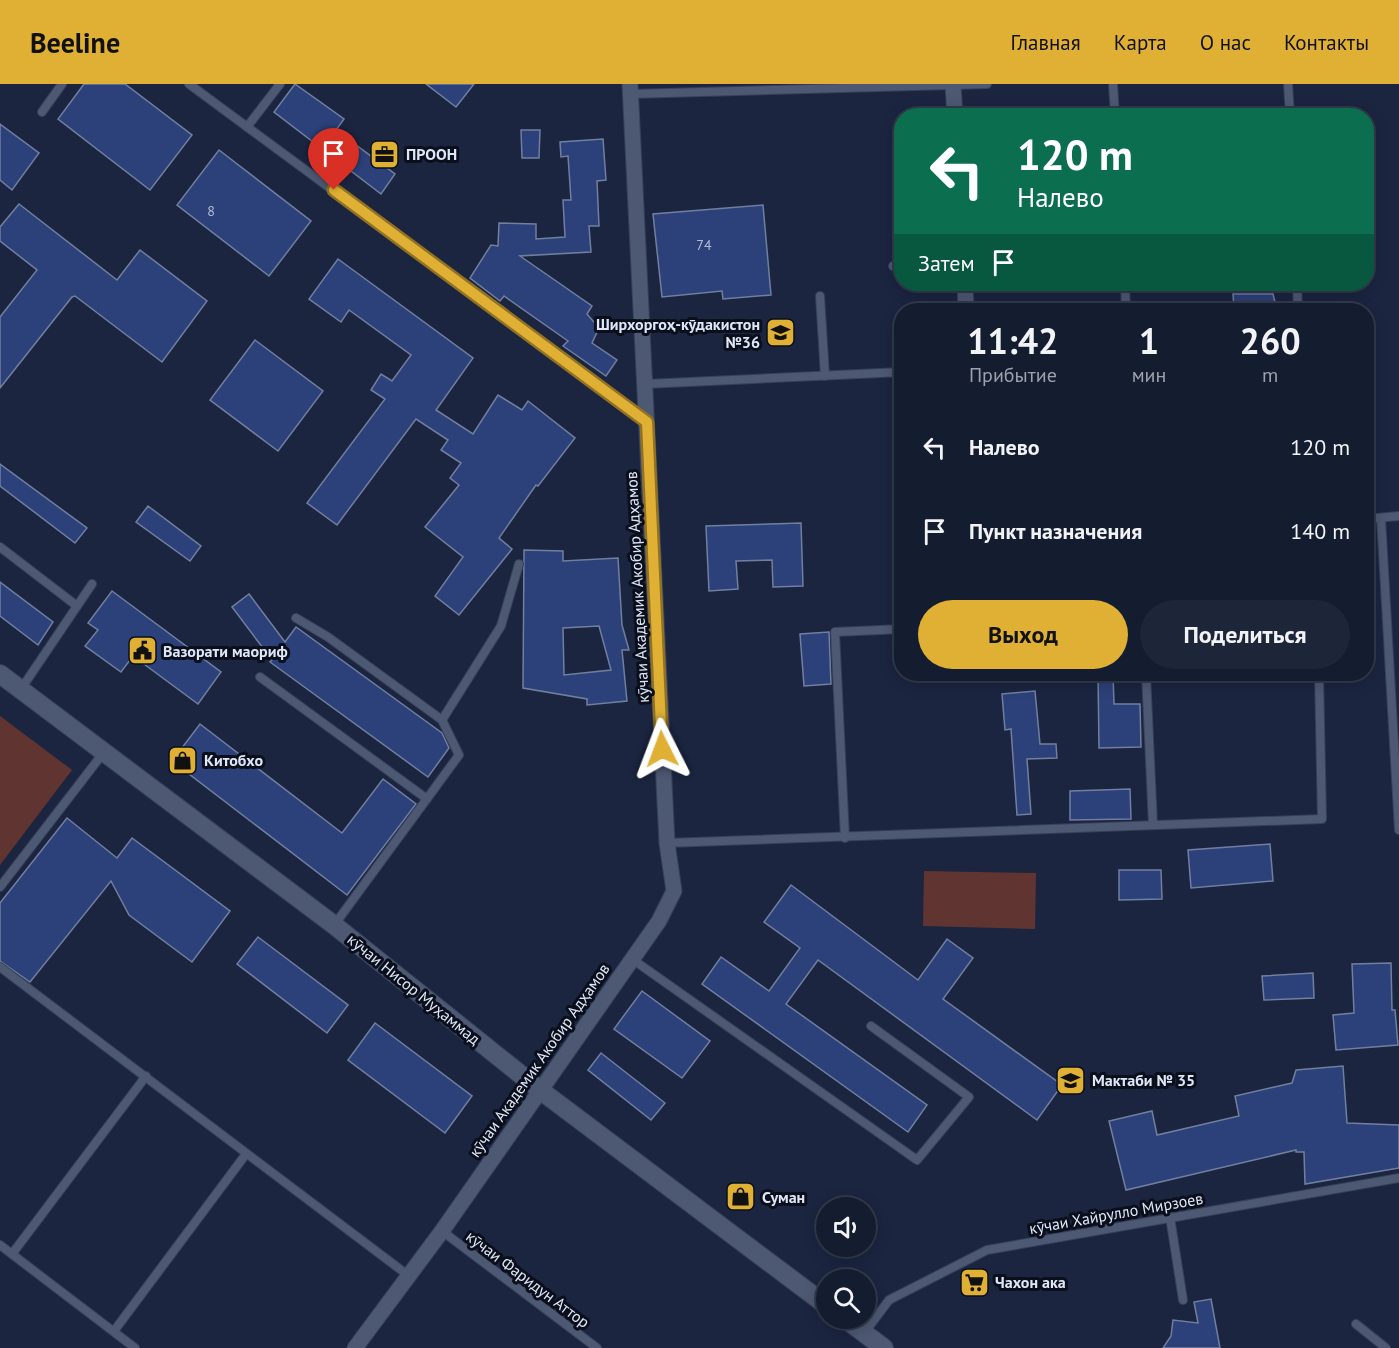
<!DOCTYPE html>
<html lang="ru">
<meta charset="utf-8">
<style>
:root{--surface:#141c30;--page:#1d2538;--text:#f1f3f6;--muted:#9da1ab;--line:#333a4c;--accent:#dfb034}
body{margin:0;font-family:"PT Sans",sans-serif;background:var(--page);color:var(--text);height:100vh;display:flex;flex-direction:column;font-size:22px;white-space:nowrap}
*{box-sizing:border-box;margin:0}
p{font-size:20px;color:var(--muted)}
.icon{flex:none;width:33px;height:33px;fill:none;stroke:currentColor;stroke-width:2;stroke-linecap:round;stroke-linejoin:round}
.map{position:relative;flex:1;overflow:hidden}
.details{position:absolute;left:894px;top:219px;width:480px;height:378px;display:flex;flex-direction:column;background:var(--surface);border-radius:24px;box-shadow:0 3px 15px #0003,0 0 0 2px var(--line)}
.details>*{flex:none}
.guide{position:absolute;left:894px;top:24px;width:480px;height:183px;border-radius:24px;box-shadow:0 3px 15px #0003,0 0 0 2px var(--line);background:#0b6e4f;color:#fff;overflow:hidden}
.buttons{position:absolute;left:816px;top:1113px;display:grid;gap:12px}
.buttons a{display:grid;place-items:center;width:60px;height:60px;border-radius:50%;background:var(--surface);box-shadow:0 3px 15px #0003,0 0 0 2px var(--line);font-size:30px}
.pin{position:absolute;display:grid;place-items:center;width:51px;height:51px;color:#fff;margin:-62px -26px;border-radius:50% 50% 50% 0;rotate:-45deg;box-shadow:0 0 6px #0007}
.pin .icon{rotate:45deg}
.me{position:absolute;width:66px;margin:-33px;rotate:357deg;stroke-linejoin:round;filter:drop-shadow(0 0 4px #0008)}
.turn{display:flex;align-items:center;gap:21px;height:126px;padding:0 24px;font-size:27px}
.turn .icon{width:78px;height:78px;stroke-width:2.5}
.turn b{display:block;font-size:42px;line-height:51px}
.then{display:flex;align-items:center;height:57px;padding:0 24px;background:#0003;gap:12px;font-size:22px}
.eta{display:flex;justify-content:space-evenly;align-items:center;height:102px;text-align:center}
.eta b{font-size:36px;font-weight:700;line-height:42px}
.cta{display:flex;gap:12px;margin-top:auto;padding:12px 24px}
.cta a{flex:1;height:69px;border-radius:36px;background:var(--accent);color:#111;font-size:24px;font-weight:700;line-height:69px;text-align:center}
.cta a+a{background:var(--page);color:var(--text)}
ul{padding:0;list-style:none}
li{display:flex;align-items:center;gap:18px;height:84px;padding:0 24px}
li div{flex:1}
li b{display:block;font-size:22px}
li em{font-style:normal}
header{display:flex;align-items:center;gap:36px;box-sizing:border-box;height:84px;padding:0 30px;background:var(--accent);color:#111}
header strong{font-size:28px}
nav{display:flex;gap:33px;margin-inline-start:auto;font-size:21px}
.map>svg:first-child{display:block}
</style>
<header>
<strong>Beeline</strong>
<nav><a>Главная</a><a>Карта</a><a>О нас</a><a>Контакты</a></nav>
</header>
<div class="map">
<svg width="1399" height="1264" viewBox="0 0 1399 1264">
<rect width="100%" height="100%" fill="#1b2540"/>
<!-- green -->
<g fill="#603430">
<polygon points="0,632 72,686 0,781"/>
<polygon points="924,787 1036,789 1035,845 923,842"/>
</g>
<!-- building -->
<g fill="#2c417a" stroke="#717f9f" stroke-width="1.5" fill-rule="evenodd">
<polygon points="84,0 125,0 192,51 150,106 58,35"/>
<polygon points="295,0 344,35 336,46 395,90 381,110 274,28"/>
<polygon points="426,0 474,0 456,23"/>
<polygon points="0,40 39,69 12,106 0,96"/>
<polygon points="521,46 540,46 539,74 522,74"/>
<polygon points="603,55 606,96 597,97 599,142 589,142 591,168 520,172 592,222 587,230 599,244 592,259 617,276 606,292 563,262 568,257 504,212 500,217 470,194 491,161 498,162 499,139 536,140 536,155 565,153 563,116 571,116 568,72 561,73 560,58"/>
<polygon points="219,66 311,137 269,192 177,121"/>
<polygon points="19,120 117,196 140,166 207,217 162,278 75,212 72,213 0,304 0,233 37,186 0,157 0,143"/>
<polygon points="763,121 771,211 723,215 722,207 662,213 653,130"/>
<polygon points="338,175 473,274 436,326 473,350 498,311 522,326 528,317 575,354 538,402 536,401 499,454 512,465 459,531 435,512 463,473 425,443 459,401 450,394 461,379 441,366 448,356 416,335 337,441 307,419 385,315 371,306 381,290 392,297 411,271 349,226 341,238 309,215"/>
<polygon points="1233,210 1273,210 1277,226 1234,226"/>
<polygon points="255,256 323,307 278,367 210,316"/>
<polygon points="0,380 87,444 75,459 0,402"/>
<polygon points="148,422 201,462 190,477 136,438"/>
<polygon points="801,439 803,502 773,503 772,476 736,477 738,505 709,507 706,442"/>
<path d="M524,466L563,467V477L618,474L622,541L629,566H622L627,617L587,621V615L523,604ZM599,542L611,586L564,591L563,544Z"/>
<polygon points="0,498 53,538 38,561 0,532"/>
<polygon points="112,507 221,588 198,620 133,572 121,588 85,562 98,546 88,539"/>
<polygon points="249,510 285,558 296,543 442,649 449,664 428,693 270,578 272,576 232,523"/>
<polygon points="829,548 831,600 804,602 800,550"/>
<polygon points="1098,590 1113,590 1114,620 1140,620 1141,663 1099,664"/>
<polygon points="1035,607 1040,660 1056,660 1057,674 1027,675 1031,730 1017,731 1011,645 1005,646 1002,610"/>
<polygon points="200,640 342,749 383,695 416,720 347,811 172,677"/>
<polygon points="1130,705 1131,735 1070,736 1070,707"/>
<polygon points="67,734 117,774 132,754 230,827 192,878 129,831 111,797 30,898 0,877 0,819"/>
<polygon points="1270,760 1273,797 1191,804 1188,766"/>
<polygon points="1119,786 1161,786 1162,815 1119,816"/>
<polygon points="791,801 918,896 947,855 973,874 943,915 1062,1001 1037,1036 818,876 786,920 927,1021 908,1048 702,900 721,873 769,907 800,864 764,838"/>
<polygon points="258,853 348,921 327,949 237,880"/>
<polygon points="1391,879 1392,926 1395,926 1398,961 1336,966 1333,931 1354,929 1352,880"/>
<polygon points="1313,889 1314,914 1264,916 1262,892"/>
<polygon points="642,907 710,957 682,994 614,945"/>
<polygon points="375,939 472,1012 445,1049 348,976"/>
<polygon points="601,969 665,1019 651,1036 588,986"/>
<polygon points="1343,982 1347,1039 1399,1041 1399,1084 1305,1100 1304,1068 1296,1068 1296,1066 1126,1106 1109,1037 1152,1027 1157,1051 1239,1032 1235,1012 1292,999 1296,986"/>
<polygon points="1211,1215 1220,1264 1163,1264 1171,1252 1173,1236 1198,1239 1194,1218"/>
</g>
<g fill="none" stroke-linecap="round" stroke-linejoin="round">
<defs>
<g id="service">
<polyline points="189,0 647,338"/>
<polyline points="1113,0 1115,32"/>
<polyline points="1288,0 1290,32"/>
<polyline points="631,10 987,0"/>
<polyline points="42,28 62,0"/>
<polyline points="247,43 280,0"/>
<polyline points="893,182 902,181"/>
<polyline points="1125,200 1126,226"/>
<polyline points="1297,200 1298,226"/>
<polyline points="820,212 825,292"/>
<polyline points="646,300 902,288"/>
<polyline points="1381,434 1399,746"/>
<polyline points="1366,435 1399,432"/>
<polyline points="0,463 77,522"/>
<polyline points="296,534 328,553 442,636 459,671 335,840"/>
<polyline points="1146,590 1153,741"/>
<polyline points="260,593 427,715"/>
<polyline points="21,605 92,500"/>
<polyline points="442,636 501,542 519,480"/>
<polyline points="845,754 835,548 902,545"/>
<polyline points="667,759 1322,735 1319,590"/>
<polyline points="0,803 104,668"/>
<polyline points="632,875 917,1076 969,1013 871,942"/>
<polyline points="0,883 409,1192"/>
<polyline points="1170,1133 1183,1216"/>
<polyline points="442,1147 597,1264"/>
<polyline points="0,1161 135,1264"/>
<polyline points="12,1170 146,992"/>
<polyline points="1356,1240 1386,1264"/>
<polyline points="114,1247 246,1070"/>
<polyline points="865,1248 889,1216 987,1166 1399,1094"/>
</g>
<g id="minor">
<polyline points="953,1 955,32"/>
<polyline points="965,200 966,226"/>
<polyline points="355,1264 442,1147 659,837 674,807 667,759 630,0"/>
</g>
<g id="tertiary">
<polyline points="0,590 334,841 540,1006 826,1221"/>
<polyline points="844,1234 884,1264"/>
</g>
</defs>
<!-- service casing -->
<use href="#service" stroke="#36405a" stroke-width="10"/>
<!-- minor casing -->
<use href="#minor" stroke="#36405a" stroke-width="17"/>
<!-- tertiary casing -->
<use href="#tertiary" stroke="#36405a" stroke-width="20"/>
<!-- service -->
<use href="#service" stroke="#4d5872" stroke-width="8"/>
<!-- minor -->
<use href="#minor" stroke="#4d5872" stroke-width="15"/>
<!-- tertiary -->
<use href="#tertiary" stroke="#4d5872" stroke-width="18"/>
</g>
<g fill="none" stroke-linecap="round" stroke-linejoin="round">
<defs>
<polyline id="route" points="334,106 647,338 662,665"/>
</defs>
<!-- route casing -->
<use href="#route" stroke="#917222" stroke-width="15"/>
<!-- route -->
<use href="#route" stroke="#dfb034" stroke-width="10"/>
</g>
<!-- icons -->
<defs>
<symbol id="office-square" viewBox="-11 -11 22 22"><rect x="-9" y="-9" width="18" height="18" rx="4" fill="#dfb034" stroke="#0a0f1b"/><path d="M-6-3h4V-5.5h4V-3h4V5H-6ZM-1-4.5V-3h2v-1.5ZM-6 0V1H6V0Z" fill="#111"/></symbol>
<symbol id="school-square" viewBox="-11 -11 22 22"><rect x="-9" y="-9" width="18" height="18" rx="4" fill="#dfb034" stroke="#0a0f1b"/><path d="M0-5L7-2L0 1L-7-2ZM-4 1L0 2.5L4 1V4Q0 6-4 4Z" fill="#111"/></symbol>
<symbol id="civic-square" viewBox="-11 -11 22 22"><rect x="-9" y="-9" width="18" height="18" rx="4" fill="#dfb034" stroke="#0a0f1b"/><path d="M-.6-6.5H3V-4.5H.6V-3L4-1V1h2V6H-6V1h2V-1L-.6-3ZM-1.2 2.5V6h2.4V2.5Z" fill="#111"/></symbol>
<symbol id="shop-square" viewBox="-11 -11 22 22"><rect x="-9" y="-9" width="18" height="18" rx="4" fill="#dfb034" stroke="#0a0f1b"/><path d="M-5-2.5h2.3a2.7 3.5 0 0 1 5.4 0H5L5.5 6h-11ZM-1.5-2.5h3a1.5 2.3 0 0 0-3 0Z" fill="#111"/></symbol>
<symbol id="supermarket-square" viewBox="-11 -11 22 22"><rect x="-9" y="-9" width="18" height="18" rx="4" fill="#dfb034" stroke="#0a0f1b"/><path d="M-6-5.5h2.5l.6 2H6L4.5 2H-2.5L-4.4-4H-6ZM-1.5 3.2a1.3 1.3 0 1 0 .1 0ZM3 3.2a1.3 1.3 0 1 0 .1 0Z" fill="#111"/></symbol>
</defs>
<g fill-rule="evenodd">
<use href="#office-square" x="368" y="54" width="33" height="33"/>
<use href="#school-square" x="764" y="232" width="33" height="33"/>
<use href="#civic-square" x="126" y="550" width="33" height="33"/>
<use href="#shop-square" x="166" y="660" width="33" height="33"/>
<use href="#school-square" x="1054" y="980" width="33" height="33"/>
<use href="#shop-square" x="724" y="1096" width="33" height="33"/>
<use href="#supermarket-square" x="958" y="1182" width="33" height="33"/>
</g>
<g text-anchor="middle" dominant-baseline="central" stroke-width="6" stroke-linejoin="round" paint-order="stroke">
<!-- number labels -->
<g font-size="14" fill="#b2bdd8">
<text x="211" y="127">8</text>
<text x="704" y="161">74</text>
</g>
<!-- poi labels -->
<g font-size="16" font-weight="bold" fill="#dee6f8" stroke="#0a0f1b" text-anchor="start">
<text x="406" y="70">ПРООН</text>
<text x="760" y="240" text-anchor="end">Ширхоргоҳ-кӯдакистон<tspan x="760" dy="18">№36</tspan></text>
<text x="163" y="567">Вазорати маориф</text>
<text x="204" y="676">Китобхо</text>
<text x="1092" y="996">Мактаби № 35</text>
<text x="762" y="1113">Суман</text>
<text x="995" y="1198">Чахон ака</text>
</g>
<!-- street labels -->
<g font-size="16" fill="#dee6f8" stroke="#0a0f1b">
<text transform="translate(637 503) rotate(-93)">кӯчаи Академик Акобир Адҳамов</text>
<text transform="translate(414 905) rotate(39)">кӯчаи Нисор Муҳаммад</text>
<text transform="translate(539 976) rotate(-55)">кӯчаи Академик Акобир Адҳамов</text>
<text transform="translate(1116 1129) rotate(-10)">кӯчаи Хайрулло Мирзоев</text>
<text transform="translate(528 1195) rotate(37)">кӯчаи Фаридун Аттор</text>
</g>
</g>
</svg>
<div class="buttons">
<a><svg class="icon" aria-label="sound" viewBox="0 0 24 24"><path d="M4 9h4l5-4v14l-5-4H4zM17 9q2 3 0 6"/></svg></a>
<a><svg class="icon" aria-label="search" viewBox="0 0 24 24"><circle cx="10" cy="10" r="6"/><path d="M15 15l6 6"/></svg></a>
</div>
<div class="pin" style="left:334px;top:106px;background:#d93025"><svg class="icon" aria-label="arrive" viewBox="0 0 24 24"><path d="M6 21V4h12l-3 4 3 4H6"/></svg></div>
<svg class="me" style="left:662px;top:665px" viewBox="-20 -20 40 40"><path d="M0-17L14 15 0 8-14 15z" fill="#dfb034" stroke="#fff" stroke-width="4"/></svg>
<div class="guide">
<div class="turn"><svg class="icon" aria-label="left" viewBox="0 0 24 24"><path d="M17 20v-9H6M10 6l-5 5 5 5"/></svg><div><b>120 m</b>Налево</div></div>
<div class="then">Затем<svg class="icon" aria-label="arrive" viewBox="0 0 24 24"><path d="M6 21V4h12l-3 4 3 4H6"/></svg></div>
</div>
<section class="details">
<div class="eta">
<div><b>11:42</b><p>Прибытие</p></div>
<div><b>1</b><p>мин</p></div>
<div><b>260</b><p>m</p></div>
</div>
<ul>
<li><svg class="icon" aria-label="left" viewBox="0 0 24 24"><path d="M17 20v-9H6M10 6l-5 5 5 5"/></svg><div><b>Налево</b></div><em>120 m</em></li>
<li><svg class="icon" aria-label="arrive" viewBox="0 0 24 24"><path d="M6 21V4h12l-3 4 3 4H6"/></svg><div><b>Пункт назначения</b></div><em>140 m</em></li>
</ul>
<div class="cta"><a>Выход</a><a>Поделиться</a></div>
</section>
</div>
